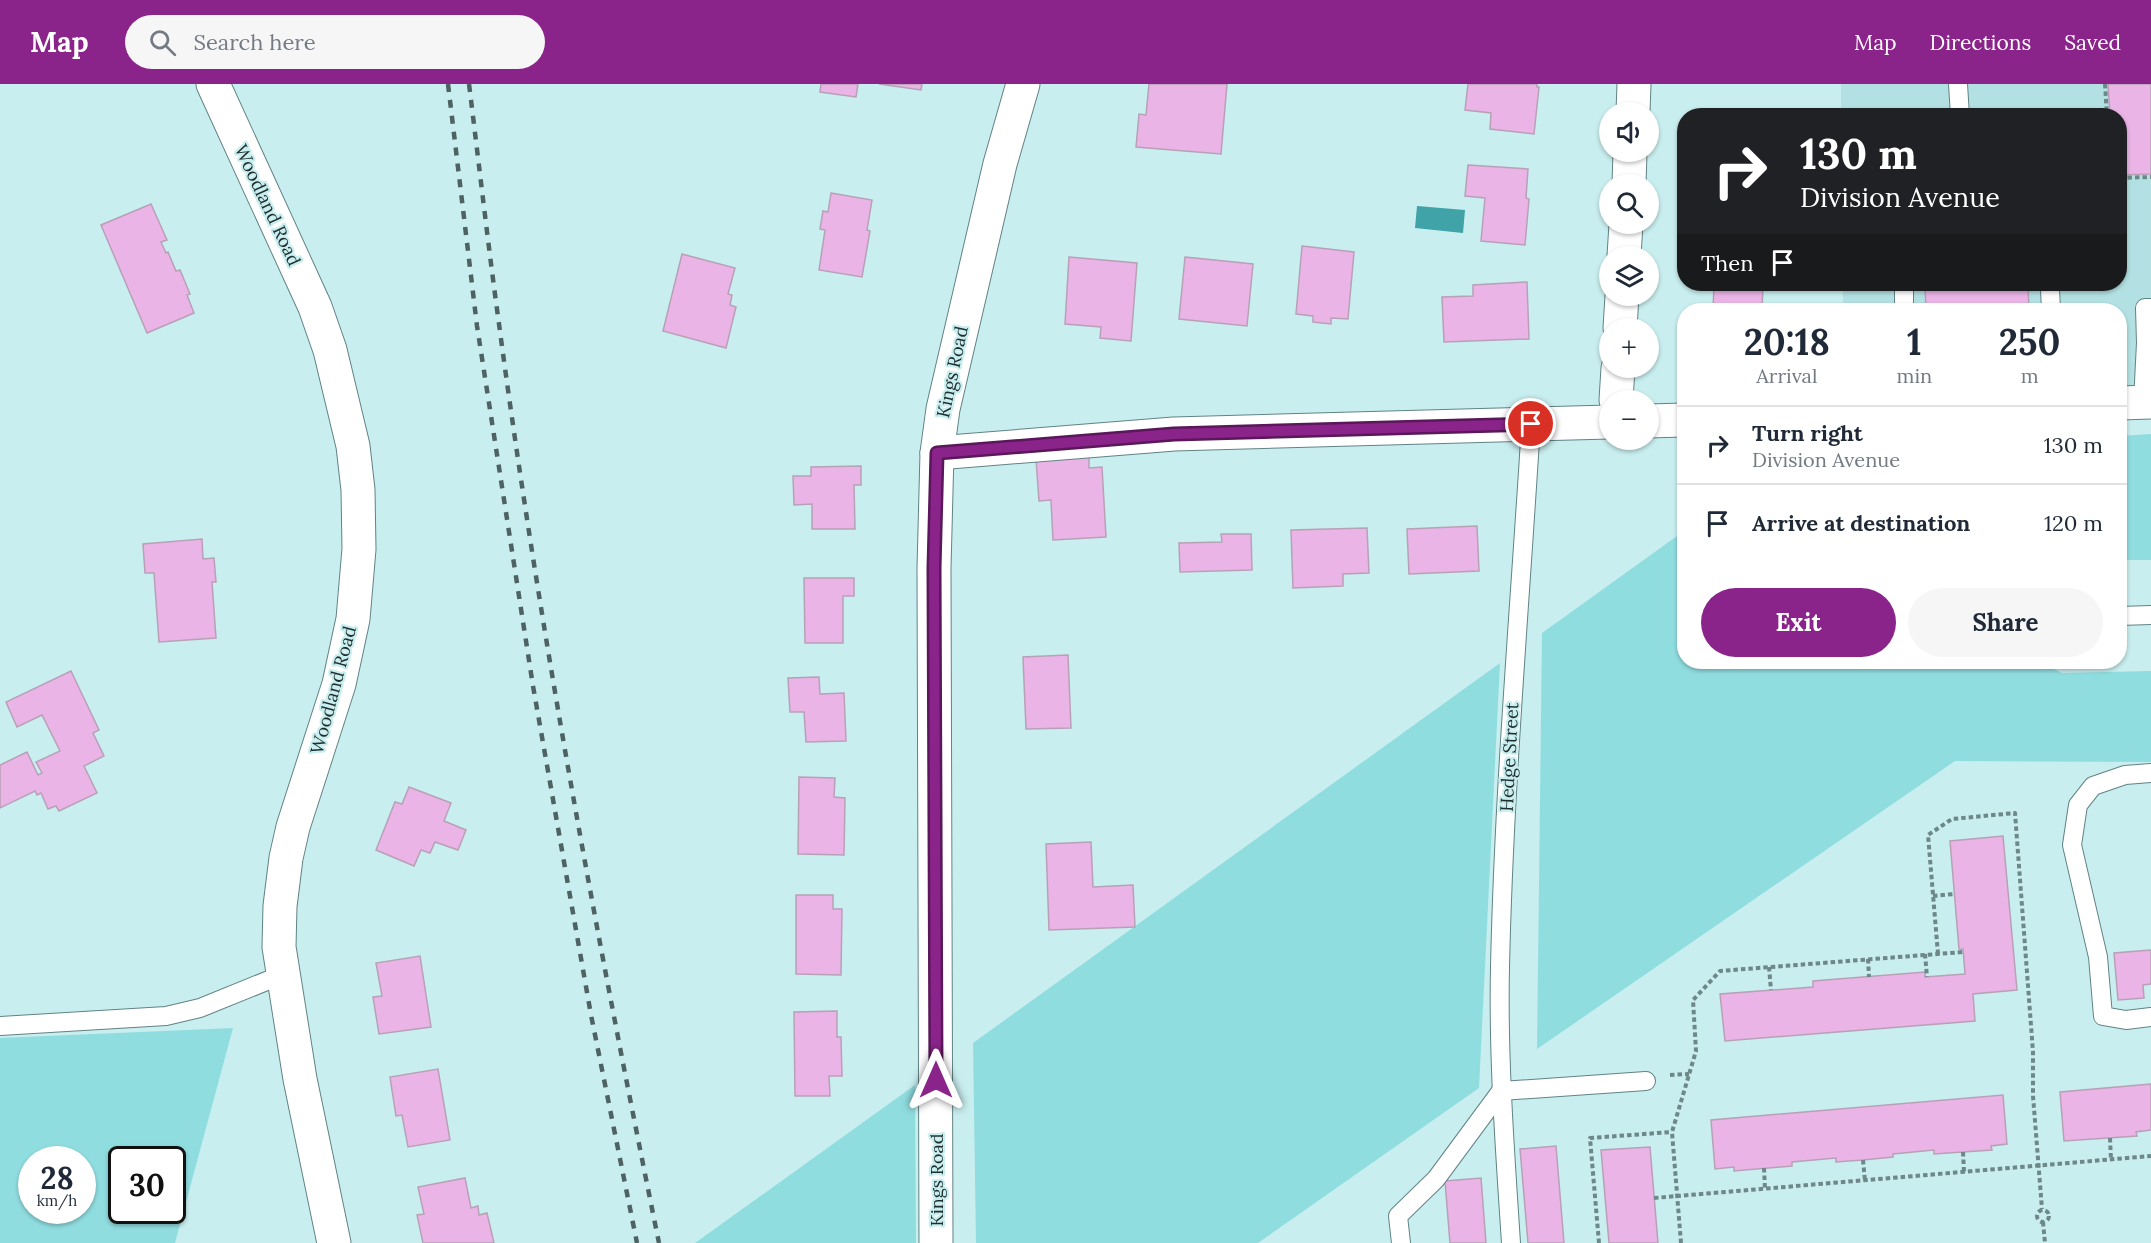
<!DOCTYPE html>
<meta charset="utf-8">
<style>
:root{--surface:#fff;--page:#f6f6f7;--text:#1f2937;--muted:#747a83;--line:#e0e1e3;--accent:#8b248a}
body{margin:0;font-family:Lora,serif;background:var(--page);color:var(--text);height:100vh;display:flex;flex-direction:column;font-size:22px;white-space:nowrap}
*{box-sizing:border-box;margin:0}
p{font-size:20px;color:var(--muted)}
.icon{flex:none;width:33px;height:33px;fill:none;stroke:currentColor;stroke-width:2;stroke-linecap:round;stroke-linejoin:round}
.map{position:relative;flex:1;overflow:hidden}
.details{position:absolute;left:1677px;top:219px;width:450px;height:366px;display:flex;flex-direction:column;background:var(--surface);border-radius:24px;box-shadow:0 2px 4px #0004}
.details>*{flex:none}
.hud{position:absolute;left:1677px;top:24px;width:450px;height:183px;border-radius:24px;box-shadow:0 2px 4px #0004;background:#202124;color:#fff;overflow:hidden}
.tools{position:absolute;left:1599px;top:18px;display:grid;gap:12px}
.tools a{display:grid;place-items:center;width:60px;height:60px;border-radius:50%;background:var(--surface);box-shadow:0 2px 4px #0004;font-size:30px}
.speed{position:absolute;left:18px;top:1062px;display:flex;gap:12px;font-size:30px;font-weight:700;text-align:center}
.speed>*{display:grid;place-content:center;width:78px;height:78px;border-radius:50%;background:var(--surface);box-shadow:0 2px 4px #0004;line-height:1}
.speed small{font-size:15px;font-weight:400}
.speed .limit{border:3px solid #111;border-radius:9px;background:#fff;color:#111}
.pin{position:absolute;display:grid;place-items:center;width:51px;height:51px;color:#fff;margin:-26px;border:3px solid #fff;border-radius:50%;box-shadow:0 2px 6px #0007}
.me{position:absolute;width:66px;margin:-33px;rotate:0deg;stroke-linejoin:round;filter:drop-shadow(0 0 4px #0008)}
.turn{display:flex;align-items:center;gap:21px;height:126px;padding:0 24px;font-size:27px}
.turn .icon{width:78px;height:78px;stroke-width:2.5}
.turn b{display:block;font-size:42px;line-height:51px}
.then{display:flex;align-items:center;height:57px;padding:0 24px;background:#0003;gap:12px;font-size:22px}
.eta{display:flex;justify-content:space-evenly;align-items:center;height:102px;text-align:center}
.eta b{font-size:36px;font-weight:700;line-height:42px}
.button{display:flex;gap:12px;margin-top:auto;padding:12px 24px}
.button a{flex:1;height:69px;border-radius:36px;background:var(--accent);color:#fff;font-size:24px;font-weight:700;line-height:69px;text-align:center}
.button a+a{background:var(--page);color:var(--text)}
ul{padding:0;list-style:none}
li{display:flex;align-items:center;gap:18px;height:78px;padding:0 24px;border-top:2px solid var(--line)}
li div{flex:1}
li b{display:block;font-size:22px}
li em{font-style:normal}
header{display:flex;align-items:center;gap:36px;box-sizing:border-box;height:84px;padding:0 30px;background:var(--accent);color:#fff}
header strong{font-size:28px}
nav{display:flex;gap:33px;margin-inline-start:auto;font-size:21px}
.search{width:420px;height:54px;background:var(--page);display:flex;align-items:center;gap:15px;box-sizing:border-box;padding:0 21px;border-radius:33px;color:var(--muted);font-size:22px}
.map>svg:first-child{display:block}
</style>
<header>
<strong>Map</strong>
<div class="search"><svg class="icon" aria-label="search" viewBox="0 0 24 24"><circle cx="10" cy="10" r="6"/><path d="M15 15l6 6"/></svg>Search here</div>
<nav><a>Map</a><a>Directions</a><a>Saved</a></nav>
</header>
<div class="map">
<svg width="2151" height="1159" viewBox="0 0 2151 1159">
<rect width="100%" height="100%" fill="#c9eeef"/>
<!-- built -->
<polygon fill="#b3e1e3" points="1841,0 2151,0 2151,318 2120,320 2120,226 1843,226 1843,200 2120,200 2120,32 1841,31"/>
<!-- green -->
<g fill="#90dde0" fill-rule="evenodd">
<polygon points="2151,350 2151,476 2120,476 2120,352"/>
<polygon points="1684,447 1684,578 2040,578 2062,589 2151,587 2151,678 1955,677 1537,965 1542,549"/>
<polygon points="1500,579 1479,1004 1258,1159 976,1159 973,959"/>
<path d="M233,944L175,1159H0V954ZM32,1076H82V1126H32ZM122,1076H172V1126H122Z"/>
<polygon points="915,1001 916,1159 695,1159"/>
</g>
<!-- water -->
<polygon fill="#3fa3a8" points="1417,122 1465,126 1463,149 1415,144"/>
<!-- building -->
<g fill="#eab4e7" stroke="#b8a1b6" stroke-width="1.5">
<polygon points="821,0 858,0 856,13 820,8"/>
<polygon points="879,0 922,0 921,6"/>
<polygon points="1149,0 1227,0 1221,70 1136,63 1139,30 1146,31"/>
<polygon points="1468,0 1537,0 1537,3 1539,3 1534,50 1490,45 1491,29 1465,26"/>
<polygon points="2108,0 2151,0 2151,90 2120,91 2120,32 2110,32"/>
<polygon points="1468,81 1528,85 1526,114 1529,115 1525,161 1481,157 1485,114 1465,112"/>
<polygon points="831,109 872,116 867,146 870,147 862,193 819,186 825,146 820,145 823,127 828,128"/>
<polygon points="151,120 167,156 161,158 166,169 168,168 176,187 180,186 190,210 187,211 194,229 147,249 101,141"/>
<polygon points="1302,162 1354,168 1348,235 1331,234 1331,240 1313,238 1313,232 1296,230"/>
<polygon points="682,170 735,184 728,210 732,211 730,221 736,223 726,264 663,247"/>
<polygon points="1069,173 1137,179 1131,257 1100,254 1101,243 1065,240"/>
<polygon points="1185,173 1253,180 1247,242 1179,235"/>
<polygon points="1527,198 1529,255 1444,258 1442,213 1473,212 1473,201"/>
<polygon points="1714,200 1763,200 1762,226 1713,226"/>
<polygon points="2028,200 2029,226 1926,226 1925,202"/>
<polygon points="1089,372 1089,384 1102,383 1106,453 1053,456 1051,416 1039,417 1036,375"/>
<polygon points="861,382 861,401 854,401 855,445 812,445 812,420 794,421 793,392 811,392 811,383"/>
<polygon points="1477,442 1479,487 1409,490 1407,445"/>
<polygon points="1367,444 1369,489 1343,490 1343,502 1293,504 1291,446"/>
<polygon points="1221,450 1251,450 1252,486 1180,488 1179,459 1222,458"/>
<polygon points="202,455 203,475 214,474 216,498 212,498 216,554 159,558 154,489 145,489 143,460"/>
<polygon points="804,494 854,494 854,512 843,512 843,559 805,559"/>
<polygon points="1068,571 1071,644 1026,645 1023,573"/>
<polygon points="71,587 99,646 93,649 104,672 84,682 97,709 59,727 56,722 48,725 41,709 37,711 35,707 0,724 0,681 27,668 38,691 42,689 36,678 60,667 42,631 17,643 6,618"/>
<polygon points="819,593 820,610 844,609 846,657 806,658 804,628 790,628 788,594"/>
<polygon points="799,693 835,694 834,713 845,714 844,771 798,770"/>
<polygon points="409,703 451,719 444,737 466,746 458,766 435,758 430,769 421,766 414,782 376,766 395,718 402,720"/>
<polygon points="2003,752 2017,906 1973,910 1975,937 1725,957 1720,910 1813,903 1813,897 1925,888 1925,893 1965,890 1963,865 1959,865 1950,757"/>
<polygon points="1091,758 1093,803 1133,801 1135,843 1049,846 1046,760"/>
<polygon points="796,811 833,811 833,825 842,825 841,891 796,890"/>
<polygon points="2151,866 2151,900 2143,901 2144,914 2118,916 2114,869"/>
<polygon points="420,872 431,943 379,950 373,913 382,912 376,879"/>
<polygon points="837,927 837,953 841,953 842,992 829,992 830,1012 795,1012 794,928"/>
<polygon points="438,985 450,1056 408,1063 402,1031 396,1032 390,993"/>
<polygon points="2151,1000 2151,1046 2136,1048 2137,1052 2064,1057 2060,1008"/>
<polygon points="2003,1011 2007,1060 1991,1062 1992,1066 1934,1070 1934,1066 1893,1070 1893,1073 1863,1076 1836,1078 1836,1074 1792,1078 1792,1082 1734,1087 1734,1083 1715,1085 1711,1036"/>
<polygon points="1556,1062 1564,1159 1528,1159 1520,1065"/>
<polygon points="1650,1063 1658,1159 1609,1159 1601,1066"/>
<polygon points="465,1094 471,1124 478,1122 479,1131 487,1129 494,1159 423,1159 417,1131 424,1130 418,1103"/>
<polygon points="1481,1094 1486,1159 1450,1159 1445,1097"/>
</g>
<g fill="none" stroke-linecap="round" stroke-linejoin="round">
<defs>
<g id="lane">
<polyline points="1958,0 1960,32"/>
<polyline points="2048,200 2050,205 2051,226"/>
<polyline points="1904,226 1904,200"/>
<polyline points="2143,318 2146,259 2145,224 2151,224"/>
<polyline points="2120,532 2151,531"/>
<polyline points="2151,689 2125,691 2093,702 2078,721 2072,761 2098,873 2103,932 2126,936 2151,933"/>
<polyline points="0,942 166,932 200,924 284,890"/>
<polyline points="1401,1159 1398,1132 1436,1095 1501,1007 1646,997"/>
<path d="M1511,1159C1505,1067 1498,975 1500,883C1504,702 1520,521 1531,340"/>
</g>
<g id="street">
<polyline points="213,0 315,223 330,266 353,362 358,406 359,465 353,535 339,600 293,743 286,774 280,822 279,863 300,995 334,1159"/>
<polyline points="1633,28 1634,0"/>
<polyline points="1629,100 1630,68"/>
<polyline points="1624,172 1626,140"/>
<polyline points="1620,244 1622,212"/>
<polyline points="1616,316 1618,284"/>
<polyline points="2120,319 2151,318"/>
<polyline points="1648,337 1684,336"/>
<polyline points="937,369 1174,350 1610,338"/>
<polyline points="936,1159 934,484 937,369 943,325 1000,80 1023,0"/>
</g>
</defs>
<!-- lane casing -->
<use href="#lane" stroke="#618385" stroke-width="20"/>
<!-- street casing -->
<use href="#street" stroke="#618385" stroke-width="35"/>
<!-- path -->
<g stroke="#6e8788" stroke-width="4" stroke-dasharray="4.5 3" stroke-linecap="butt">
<polyline points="2105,0 2107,32"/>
<polyline points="2120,94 2151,93"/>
<polyline points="1933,812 1954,810"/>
<polyline points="1925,870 1927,893"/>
<polyline points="1938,870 1928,751 1952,735 2015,729 2033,968 2033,1012 2042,1125"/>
<polyline points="1868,875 1869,893"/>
<polyline points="1769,883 1771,906"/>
<polyline points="1670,991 1689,990"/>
<polyline points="2110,1054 2111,1076"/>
<polyline points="1963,1068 1964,1088"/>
<polyline points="1863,1076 1865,1097"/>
<polyline points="1764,1084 1765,1105"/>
<polyline points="1654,1114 2151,1072"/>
<circle cx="2043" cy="1132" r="6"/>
<polyline points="2043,1138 2045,1159"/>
<polyline points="1599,1159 1590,1054 1672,1048"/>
<polyline points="1681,1159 1672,1048 1696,967 1693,916 1720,887 1963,868"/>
</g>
<!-- lane -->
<use href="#lane" stroke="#fff" stroke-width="18"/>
<!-- street -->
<use href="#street" stroke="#fff" stroke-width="33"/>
<!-- rail -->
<g stroke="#4e6263" stroke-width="4.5" stroke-dasharray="8 8" stroke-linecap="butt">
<polyline points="448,0 477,242 533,602 591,931 637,1159"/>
<path d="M469,0C479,80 488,160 499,240C540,548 597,855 659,1159"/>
</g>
</g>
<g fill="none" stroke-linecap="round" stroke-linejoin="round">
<defs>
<polyline id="route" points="936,996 934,484 937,369 1174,350 1531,340"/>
</defs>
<!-- route casing -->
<use href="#route" stroke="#5a175a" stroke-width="15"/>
<!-- route -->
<use href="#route" stroke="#8b248a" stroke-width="10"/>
</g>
<g text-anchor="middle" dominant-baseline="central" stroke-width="4.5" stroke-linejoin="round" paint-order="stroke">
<!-- street labels -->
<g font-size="18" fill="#1f2d2e" stroke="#c9eeef">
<text transform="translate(268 121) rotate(65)">Woodland Road</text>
<text transform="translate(952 288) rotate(-78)">Kings Road</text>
<text transform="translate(333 606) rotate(-75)">Woodland Road</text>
<text transform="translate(1509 673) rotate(-87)">Hedge Street</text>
<text transform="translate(936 1096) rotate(-90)">Kings Road</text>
</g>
</g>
</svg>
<div class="tools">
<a><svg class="icon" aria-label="sound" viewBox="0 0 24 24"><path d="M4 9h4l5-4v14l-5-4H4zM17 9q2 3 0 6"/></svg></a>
<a><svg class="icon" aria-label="search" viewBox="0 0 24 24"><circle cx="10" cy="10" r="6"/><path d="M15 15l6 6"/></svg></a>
<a><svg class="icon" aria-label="layers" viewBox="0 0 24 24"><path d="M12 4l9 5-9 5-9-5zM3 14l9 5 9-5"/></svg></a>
<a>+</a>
<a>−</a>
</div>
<div class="speed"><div>28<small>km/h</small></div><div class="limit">30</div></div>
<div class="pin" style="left:1531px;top:340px;background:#d93025"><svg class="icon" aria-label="arrive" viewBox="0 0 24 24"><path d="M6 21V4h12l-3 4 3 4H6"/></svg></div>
<svg class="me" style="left:936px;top:996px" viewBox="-20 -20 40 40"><path d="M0-17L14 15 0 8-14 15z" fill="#8b248a" stroke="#fff" stroke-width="4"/></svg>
<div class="hud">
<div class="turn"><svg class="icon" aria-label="right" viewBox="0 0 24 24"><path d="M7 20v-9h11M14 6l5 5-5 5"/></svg><div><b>130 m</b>Division Avenue</div></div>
<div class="then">Then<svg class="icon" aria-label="arrive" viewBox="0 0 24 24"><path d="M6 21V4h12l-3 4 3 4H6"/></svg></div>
</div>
<section class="details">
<div class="eta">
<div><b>20:18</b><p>Arrival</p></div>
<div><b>1</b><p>min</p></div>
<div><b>250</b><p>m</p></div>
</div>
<ul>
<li><svg class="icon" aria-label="right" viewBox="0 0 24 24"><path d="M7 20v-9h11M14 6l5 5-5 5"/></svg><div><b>Turn right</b><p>Division Avenue</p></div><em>130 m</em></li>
<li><svg class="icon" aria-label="arrive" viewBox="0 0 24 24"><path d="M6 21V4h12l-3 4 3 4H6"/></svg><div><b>Arrive at destination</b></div><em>120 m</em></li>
</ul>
<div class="button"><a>Exit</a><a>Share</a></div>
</section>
</div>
